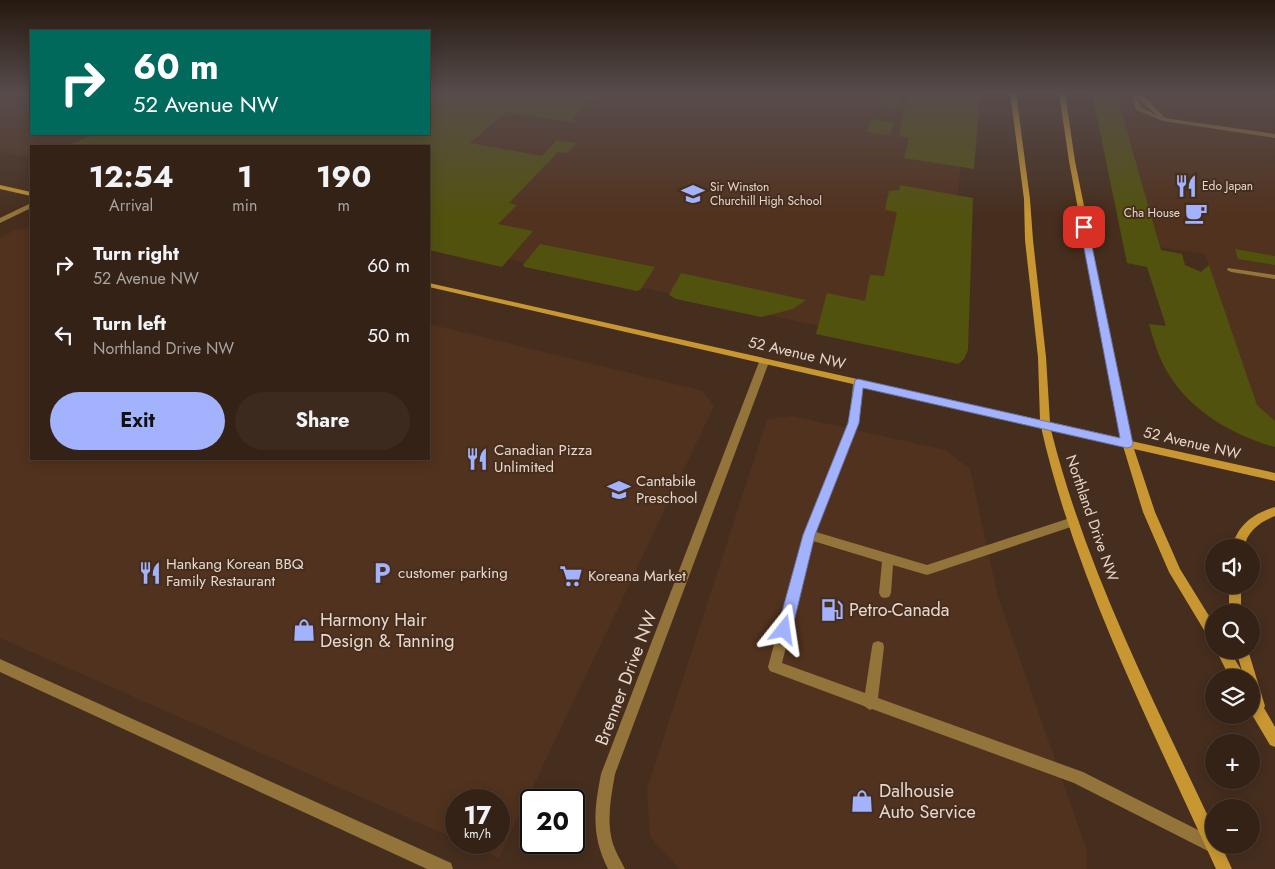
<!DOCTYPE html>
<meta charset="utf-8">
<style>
:root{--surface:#342216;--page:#3c2a1f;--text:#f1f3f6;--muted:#a9a4a1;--line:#4e3f35;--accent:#a3b2fd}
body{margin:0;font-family:Jost,sans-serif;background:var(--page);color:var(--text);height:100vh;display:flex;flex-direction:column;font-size:19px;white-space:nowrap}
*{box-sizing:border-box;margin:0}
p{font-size:16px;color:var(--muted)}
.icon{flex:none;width:28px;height:28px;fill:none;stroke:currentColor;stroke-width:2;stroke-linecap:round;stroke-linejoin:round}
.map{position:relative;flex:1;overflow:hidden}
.panel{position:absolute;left:30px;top:145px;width:400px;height:315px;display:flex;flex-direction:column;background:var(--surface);border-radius:0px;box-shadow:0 2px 12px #0003,0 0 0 1px var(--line)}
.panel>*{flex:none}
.top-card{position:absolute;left:30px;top:30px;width:400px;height:105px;border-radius:0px;box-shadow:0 2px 12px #0003,0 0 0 1px var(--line);background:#00695c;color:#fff;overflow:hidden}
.tools{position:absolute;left:1205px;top:539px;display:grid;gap:10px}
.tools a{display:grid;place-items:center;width:55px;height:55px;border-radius:50%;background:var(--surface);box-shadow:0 2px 12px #0003,0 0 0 1px var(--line);font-size:25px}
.speed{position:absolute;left:445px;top:789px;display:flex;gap:10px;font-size:25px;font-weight:700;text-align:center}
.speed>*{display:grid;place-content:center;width:65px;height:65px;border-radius:50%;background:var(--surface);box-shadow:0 2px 12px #0003,0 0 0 1px var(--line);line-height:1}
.speed small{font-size:12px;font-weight:400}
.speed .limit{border:2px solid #111;border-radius:8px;background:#fff;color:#111}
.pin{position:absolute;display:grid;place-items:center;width:42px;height:42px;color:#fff;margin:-21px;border-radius:10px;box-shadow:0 2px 8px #0006}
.me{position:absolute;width:55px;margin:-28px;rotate:15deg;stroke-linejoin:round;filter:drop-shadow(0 0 4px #0008)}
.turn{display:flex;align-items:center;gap:18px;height:105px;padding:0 20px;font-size:22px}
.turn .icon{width:65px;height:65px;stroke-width:2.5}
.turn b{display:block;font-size:35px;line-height:42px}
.eta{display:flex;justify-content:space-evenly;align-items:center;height:85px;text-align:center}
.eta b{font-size:30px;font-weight:700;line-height:35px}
.primary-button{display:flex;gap:10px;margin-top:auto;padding:10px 20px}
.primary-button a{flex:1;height:58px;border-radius:30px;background:var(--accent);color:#111;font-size:20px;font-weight:700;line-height:58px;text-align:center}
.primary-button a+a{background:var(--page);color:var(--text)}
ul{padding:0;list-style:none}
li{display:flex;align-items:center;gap:15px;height:70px;padding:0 20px}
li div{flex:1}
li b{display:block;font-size:19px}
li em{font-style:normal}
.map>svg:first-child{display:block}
</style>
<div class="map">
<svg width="1275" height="869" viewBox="0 0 1275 869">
<rect width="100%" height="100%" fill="#462e1e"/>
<!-- built -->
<g fill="#51321e">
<polygon points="0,93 31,93 31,134 429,134 429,93 968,93 942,352 429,242 429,146 31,146 31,158 0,152"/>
<polygon points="1116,93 1275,93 1275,421 1257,405 1205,254 1160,247"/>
<polygon points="31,228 31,459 429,459 429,324 703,391 714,406 499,858 465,843 499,842 499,800 456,800 456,839 0,638 0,238 15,230"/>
<polygon points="792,416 945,450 970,469 998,597 1086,848 1087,869 680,869 650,837 647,789 767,420"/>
</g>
<!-- green -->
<g fill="#52520f">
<polygon points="429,93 600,93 573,118 576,123 506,112 470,143 542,156 557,140 577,143 567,153 558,152 509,203 517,205 498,224 533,231 502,267 429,250 429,146 68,146 94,134 429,134"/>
<polygon points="908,93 980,93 974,169 904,158 909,138 899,136"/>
<path d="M1092,93H1116L1161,250L1182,254L1185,265L1201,272L1209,265L1257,405L1275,421V447C1230,435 1184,407 1163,364C1157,352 1153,338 1149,324L1166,326L1147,267L1127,263Z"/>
<polygon points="880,94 901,97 898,109 876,106"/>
<polygon points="871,119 894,123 890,135 867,132"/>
<polygon points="900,185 973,198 968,350 964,359 958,364 816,334 827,293 865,301 870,275 884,276 897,212 885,210 889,191 899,190"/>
<polygon points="540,244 655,267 641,289 637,291 525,267 523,265"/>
<polygon points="1235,249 1275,256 1275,265 1238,259"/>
<polygon points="681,273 806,300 793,309 761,317 676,299 669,295"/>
</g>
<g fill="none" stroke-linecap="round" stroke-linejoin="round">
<!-- lane -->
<g fill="#93743b" fill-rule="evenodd">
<path d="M1131,93H1138L1147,99L1165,118L1275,134V138L1163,121L1136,110ZM1138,98L1155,114L1141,108Z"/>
<polygon points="1228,268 1275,275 1275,279 1231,272 1227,270"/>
<polygon points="858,380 863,383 859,423 816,532 927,565 1073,517 1077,519 1079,522 1077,525 927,575 893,565 891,593 889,597 885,598 881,597 879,593 882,562 813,541 782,663 865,693 872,647 873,643 878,641 883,643 884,647 878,698 1083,772 1214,838 1214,845 1219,845 1216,850 1211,853 1206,850 1074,783 872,709 870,710 864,706 770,671 768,667 803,535 849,423 853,383"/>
<polygon points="0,659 451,863 453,869 427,869 0,672"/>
</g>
<!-- street -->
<g fill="#93743b" fill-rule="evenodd">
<polygon points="31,203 31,208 0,223 0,218"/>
<path d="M764,359L769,362L615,774C611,797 606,821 613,844C616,853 621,861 625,869H608C591,835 594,810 601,774L759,362Z"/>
</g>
<!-- secondary -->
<g fill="#c99732" fill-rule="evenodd">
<path d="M1010,93H1016L1030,199L1033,240L1046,357L1050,422L1121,438L1069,161L1059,93H1065L1075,161L1131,441L1275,473V481L1134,449L1155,512L1180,569L1214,624V642L1210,640L1169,572L1143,512L1123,446L1051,430C1086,570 1153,699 1214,829V845H1221L1232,869H1216C1151,726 1076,581 1041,427L429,287V283L1040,420L1038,357L1025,240L1024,199Z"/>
<polygon points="0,185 31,192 31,196 0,189"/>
<path d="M1275,507V516C1260,522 1247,531 1244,548H1232C1237,525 1254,513 1275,507Z"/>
<rect x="1229" y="585" width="12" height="27"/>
<polygon points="1216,650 1229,650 1242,671 1236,650 1248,650 1265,706 1264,708 1275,727 1275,747 1270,745 1251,713 1251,678 1230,678"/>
</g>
</g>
<!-- sky -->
<linearGradient id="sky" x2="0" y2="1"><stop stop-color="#261910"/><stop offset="0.43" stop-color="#574c4c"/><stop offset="1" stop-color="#574c4c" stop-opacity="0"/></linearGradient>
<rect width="1275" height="215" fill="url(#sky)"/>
<!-- route -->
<polygon fill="#a3b2fd" stroke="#6a74a4" points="1084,225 1088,227 1133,444 1131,447 1127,448 863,388 859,423 815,535 792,630 789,634 784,636 779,634 777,630 803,535 848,423 855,380 858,379 1120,438 1080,227"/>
<!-- icons -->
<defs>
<symbol id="restaurant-bare" viewBox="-9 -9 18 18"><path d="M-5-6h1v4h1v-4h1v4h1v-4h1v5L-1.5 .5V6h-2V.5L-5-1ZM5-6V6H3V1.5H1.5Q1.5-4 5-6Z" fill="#a3b2fd" stroke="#462e1e" stroke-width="2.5" paint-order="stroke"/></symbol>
<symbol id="school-bare" viewBox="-9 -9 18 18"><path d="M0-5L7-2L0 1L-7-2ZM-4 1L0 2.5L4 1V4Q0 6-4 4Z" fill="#a3b2fd" stroke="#462e1e" stroke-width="2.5" paint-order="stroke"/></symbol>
<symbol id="cafe-bare" viewBox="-9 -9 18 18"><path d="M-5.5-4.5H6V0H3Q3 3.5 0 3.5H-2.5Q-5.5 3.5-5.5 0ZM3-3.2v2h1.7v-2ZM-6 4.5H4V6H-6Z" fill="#a3b2fd" stroke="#462e1e" stroke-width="2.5" paint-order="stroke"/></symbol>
<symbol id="parking-bare" viewBox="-9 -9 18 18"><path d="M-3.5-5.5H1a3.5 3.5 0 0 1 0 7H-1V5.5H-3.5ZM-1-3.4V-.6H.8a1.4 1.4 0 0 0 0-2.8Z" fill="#a3b2fd" stroke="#462e1e" stroke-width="2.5" paint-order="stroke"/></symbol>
<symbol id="supermarket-bare" viewBox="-9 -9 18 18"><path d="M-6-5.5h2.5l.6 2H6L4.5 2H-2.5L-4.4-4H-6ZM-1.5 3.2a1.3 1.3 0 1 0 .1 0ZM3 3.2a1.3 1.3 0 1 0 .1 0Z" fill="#a3b2fd" stroke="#462e1e" stroke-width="2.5" paint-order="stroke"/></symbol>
<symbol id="fuel-bare" viewBox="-9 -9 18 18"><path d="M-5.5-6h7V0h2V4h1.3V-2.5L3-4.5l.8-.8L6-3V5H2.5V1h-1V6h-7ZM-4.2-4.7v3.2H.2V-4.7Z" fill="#a3b2fd" stroke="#462e1e" stroke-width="2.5" paint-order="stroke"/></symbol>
<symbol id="shop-bare" viewBox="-9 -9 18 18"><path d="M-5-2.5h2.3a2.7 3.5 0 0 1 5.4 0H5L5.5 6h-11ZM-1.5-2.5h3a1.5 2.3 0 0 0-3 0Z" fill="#a3b2fd" stroke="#462e1e" stroke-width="2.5" paint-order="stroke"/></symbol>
</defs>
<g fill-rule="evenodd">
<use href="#restaurant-bare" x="1170" y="170" width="32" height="32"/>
<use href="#school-bare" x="677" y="178" width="32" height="32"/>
<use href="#cafe-bare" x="1180" y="197" width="32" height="32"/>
<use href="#restaurant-bare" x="461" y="443" width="32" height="32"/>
<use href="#school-bare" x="603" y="474" width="32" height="32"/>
<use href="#restaurant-bare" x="134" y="557" width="32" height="32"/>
<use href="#parking-bare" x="366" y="557" width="32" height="32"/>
<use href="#supermarket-bare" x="555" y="560" width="32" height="32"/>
<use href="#fuel-bare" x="816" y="594" width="32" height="32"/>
<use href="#shop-bare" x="288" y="614" width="32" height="32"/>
<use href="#shop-bare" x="846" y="785" width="32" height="32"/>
</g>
<g text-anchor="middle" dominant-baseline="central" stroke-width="4" stroke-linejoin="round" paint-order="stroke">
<!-- far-poi labels -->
<g font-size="12" fill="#e7d7cd" stroke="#462e1e" text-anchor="start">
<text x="1202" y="186">Edo Japan</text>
<text x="710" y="187">Sir Winston<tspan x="710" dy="14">Churchill High School</tspan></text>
<text x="1180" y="213" text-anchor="end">Cha House</text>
</g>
<!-- street labels -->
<g font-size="15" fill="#e7d7cd" stroke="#462e1e">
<text transform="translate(797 353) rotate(13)">52 Avenue NW</text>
<text transform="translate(1192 443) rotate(13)">52 Avenue NW</text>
<text transform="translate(1092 518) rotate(71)">Northland Drive NW</text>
</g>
<!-- poi labels -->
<g font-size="15" fill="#e7d7cd" stroke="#462e1e" text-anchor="start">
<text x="494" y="450">Canadian Pizza<tspan x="494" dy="17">Unlimited</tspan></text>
<text x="636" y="481">Cantabile<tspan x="636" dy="17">Preschool</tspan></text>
<text x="166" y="564">Hankang Korean BBQ<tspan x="166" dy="17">Family Restaurant</tspan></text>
<text x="398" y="573">customer parking</text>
<text x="588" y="576">Koreana Market</text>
</g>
<!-- near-poi labels -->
<g font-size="18" fill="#e7d7cd" stroke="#462e1e" text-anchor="start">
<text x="849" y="610">Petro-Canada</text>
<text x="320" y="620">Harmony Hair<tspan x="320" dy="21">Design &amp; Tanning</tspan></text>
<text x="879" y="791">Dalhousie<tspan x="879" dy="21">Auto Service</tspan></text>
</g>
<!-- near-street labels -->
<g font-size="18" fill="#e7d7cd" stroke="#462e1e">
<text transform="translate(626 678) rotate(-69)">Brenner Drive NW</text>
</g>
</g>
</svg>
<div class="tools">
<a><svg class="icon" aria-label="sound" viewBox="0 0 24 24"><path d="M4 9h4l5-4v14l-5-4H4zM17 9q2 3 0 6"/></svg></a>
<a><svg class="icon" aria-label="search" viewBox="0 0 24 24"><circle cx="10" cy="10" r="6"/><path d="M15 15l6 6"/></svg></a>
<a><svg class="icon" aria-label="layers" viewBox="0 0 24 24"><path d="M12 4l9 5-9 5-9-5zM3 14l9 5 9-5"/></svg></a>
<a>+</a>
<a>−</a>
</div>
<div class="speed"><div>17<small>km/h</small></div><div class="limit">20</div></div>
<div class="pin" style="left:1084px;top:227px;background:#d93025"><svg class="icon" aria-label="arrive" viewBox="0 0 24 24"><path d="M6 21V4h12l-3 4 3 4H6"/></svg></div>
<svg class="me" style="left:784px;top:630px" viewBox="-20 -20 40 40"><path d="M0-17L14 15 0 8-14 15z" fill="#a3b2fd" stroke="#fff" stroke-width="4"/></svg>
<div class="top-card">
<div class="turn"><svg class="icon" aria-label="right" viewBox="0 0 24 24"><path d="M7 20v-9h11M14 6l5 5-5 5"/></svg><div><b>60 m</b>52 Avenue NW</div></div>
</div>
<section class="panel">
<div class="eta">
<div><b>12:54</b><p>Arrival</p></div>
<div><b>1</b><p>min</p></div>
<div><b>190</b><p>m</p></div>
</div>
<ul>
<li><svg class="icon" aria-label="right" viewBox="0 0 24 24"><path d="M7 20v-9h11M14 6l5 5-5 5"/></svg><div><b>Turn right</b><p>52 Avenue NW</p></div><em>60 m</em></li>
<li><svg class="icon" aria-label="left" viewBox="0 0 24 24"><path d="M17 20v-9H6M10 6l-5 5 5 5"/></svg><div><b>Turn left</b><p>Northland Drive NW</p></div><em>50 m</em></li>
</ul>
<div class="primary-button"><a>Exit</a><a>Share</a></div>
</section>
</div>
